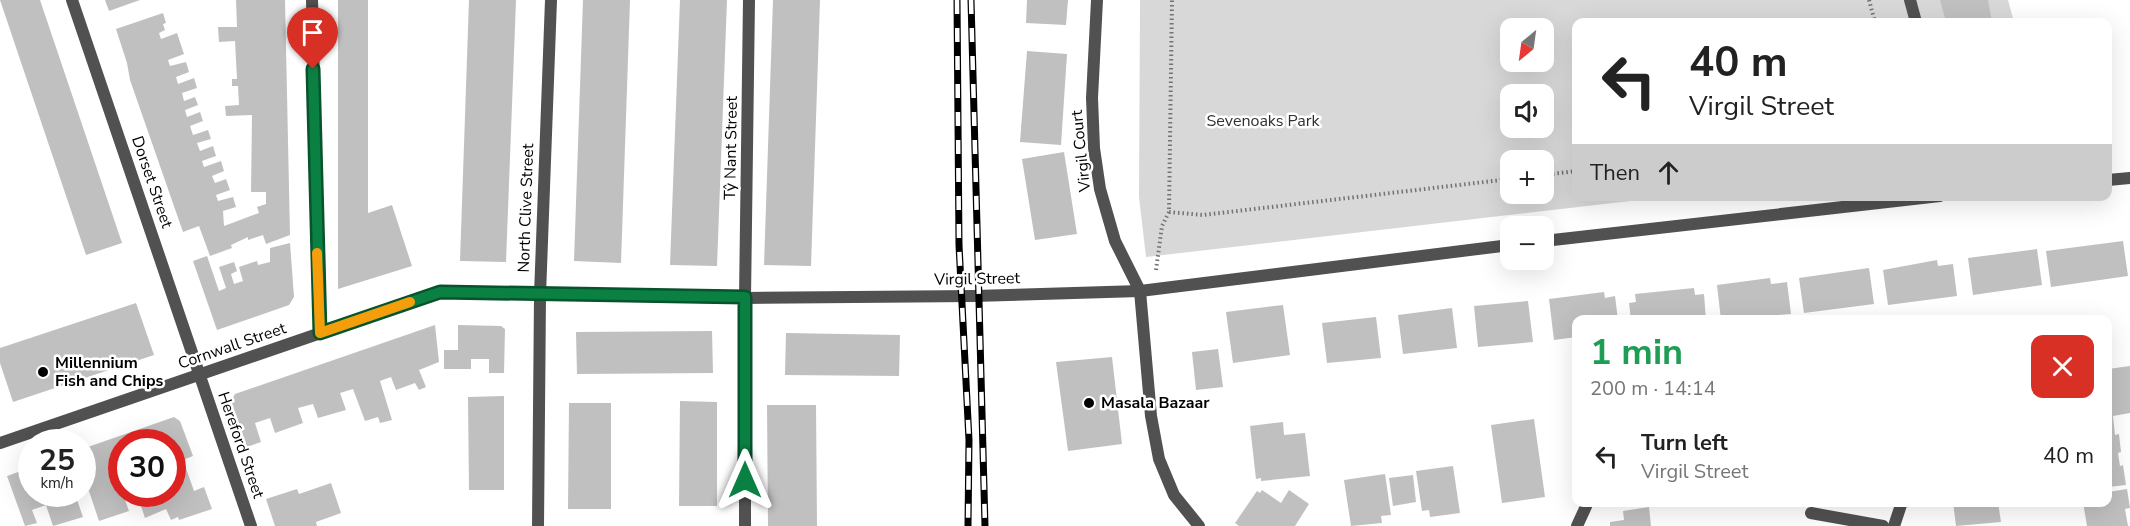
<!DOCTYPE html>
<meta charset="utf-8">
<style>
:root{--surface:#fff;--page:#f2f2f2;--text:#222;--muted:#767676}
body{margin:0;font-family:"Nunito Sans",sans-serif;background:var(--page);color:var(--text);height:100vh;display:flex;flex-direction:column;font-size:22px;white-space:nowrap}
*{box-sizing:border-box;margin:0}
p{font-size:20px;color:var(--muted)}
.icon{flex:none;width:33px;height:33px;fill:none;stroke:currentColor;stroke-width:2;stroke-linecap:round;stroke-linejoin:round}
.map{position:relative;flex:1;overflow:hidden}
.side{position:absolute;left:1572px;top:315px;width:540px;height:192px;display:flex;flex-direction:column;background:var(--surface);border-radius:12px;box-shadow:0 6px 24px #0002}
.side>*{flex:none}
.guide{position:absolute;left:1572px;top:18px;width:540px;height:183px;border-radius:12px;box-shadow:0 6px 24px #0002;background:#fff;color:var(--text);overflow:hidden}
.needle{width:39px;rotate:209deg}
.buttons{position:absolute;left:1500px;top:18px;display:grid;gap:12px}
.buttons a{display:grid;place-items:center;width:54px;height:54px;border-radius:12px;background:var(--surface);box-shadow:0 6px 24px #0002;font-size:30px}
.speed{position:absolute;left:18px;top:429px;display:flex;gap:12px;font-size:30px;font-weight:700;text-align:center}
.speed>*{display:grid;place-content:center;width:78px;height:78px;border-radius:50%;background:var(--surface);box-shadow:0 6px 24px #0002;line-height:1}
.speed small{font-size:15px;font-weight:400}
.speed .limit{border:9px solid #d22;background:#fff;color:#111}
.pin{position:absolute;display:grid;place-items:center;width:51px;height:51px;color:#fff;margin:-62px -26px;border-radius:50% 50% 50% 0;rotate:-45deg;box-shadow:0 0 6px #0007}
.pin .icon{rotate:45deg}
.me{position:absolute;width:66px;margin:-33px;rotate:0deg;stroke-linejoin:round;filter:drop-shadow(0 0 4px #0008)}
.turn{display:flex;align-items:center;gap:21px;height:126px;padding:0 18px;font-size:27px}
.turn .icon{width:78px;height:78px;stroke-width:2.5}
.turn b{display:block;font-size:42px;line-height:51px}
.then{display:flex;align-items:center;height:57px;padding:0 18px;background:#0003;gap:12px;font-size:22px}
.round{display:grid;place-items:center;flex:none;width:63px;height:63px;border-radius:12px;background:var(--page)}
.summary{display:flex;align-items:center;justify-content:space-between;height:102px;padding:0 18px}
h1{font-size:36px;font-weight:700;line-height:45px;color:#1e9e55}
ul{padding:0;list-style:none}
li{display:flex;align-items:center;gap:18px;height:78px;padding:0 18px}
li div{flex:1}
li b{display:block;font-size:22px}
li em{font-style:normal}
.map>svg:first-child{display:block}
</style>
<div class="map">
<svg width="2130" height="526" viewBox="0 0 2130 526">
<rect width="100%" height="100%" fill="#fff"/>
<!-- green -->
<path fill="#d8d8d8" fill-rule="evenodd" d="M1140,0H2008L2014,22H1576V196L1665,197L1146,257L1139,197ZM1510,28H1544V62H1510ZM1510,94H1544V128H1510ZM1510,160H1544V194H1510Z"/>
<!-- building -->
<g fill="#c0c0c0">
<polygon points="0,0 40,0 122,243 86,255"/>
<polygon points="105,0 140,0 109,11"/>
<polygon points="236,0 285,0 290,235 266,244 263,235 248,240 248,237 231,245 232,248 210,256 199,226 183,232 130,80 127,63 116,29 163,13 166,23 163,24 165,30 159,33 161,39 177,33 184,54 168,60 170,66 186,62 189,72 176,77 178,84 194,78 197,88 182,93 184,101 195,97 198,105 185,110 187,117 200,112 203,121 190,126 193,135 208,130 211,139 197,143 200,151 213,146 216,156 202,161 204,167 221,161 224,171 212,176 215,183 226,179 230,190 216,195 218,201 233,197 236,207 223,211 224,226 259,213 257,207 266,204 266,192 251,192 252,115 226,116 225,106 239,105 238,86 232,86 232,79 237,79 235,41 219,42 218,27 237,27"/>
<polygon points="338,0 368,0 368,213 392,205 412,266 338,289"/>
<polygon points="469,0 516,0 506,262 460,261"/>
<polygon points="583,0 630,0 621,263 574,261"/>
<polygon points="680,0 727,0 717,266 670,265"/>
<polygon points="773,0 820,0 811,266 764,265"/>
<polygon points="1027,0 1068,0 1066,25 1026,23"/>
<polygon points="1940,0 1988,0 1992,22 1946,22"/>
<polygon points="1027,51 1067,54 1061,145 1020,142"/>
<polygon points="1064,152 1077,234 1035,240 1022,159"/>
<polygon points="2123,241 2128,276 2051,287 2046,251"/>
<polygon points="290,243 294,297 289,305 217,330 193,261 207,256 219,291 226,288 219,267 234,262 237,271 231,274 234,284 243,281 239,267 257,261 258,265 270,262 270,248"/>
<polygon points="2037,249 2042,285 1973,295 1968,258"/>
<polygon points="1937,260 1938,266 1953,264 1957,296 1888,305 1883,270"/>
<polygon points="1869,268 1874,304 1804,313 1799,278"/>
<polygon points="1770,278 1771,284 1787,282 1791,314 1721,320 1717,285"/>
<polygon points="1694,288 1695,295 1704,294 1706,320 1631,320 1629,303 1636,302 1635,294"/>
<polygon points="1604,292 1605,298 1615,296 1618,320 1576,320 1576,337 1554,340 1549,299"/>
<polygon points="1528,301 1533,342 1478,347 1474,306"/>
<polygon points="136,303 154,355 13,402 0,363 0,348"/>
<polygon points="1283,305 1290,355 1233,363 1226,312"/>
<polygon points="1452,308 1457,348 1403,354 1398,315"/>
<polygon points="1376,317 1381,358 1327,363 1322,323"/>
<polygon points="435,325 439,362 419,370 426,387 419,390 415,383 396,390 391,377 380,381 392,420 380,423 378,417 365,421 353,389 340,393 346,410 318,418 313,404 298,408 303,423 275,433 270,418 255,423 261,442 247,447 231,401 235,394"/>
<polygon points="458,325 501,326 505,329 504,373 489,373 489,359 471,359 471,369 444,369 444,350 458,350"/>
<polygon points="712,331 713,373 577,374 576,332"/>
<polygon points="786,333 900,335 899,376 785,375"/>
<polygon points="1218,349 1223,387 1196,390 1192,352"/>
<polygon points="1112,357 1122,444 1068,451 1056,362"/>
<polygon points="2130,366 2130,413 2113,416 2115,435 2119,434 2121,452 2118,453 2120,466 2123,465 2126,485 2108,487 2108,369"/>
<polygon points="504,396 504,490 469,490 468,397"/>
<polygon points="680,401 717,402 717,506 679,506"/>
<polygon points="569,403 611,403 611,509 568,509"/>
<polygon points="767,405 816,405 817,526 768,526"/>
<polygon points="174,417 180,421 193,456 183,460 194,491 204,487 212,509 179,520 178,517 171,520 166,509 145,518 137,494 172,494 172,442 122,442 122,479 118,480 129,511 99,521 89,491 82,493 82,449"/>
<polygon points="1534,419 1545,497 1502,503 1491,425"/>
<polygon points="1283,422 1284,435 1305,433 1310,476 1261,481 1261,478 1256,479 1250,426"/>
<polygon points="1453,466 1460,513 1430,517 1429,510 1422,511 1416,471"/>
<polygon points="32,467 32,494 75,494 83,517 53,526 46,505 32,510 37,523 25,526 7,476"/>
<polygon points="1385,474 1391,515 1381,516 1382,523 1351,526 1344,480"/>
<polygon points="1413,475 1416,502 1393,506 1389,478"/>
<polygon points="331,483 341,513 316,522 317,526 275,526 266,499 297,489 299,494"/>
<polygon points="2127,489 2130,508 2125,509 2128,526 2087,526 2083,502 2108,502 2108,492"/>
<polygon points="1262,490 1281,503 1289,490 1309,504 1295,526 1239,526 1235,523 1257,491 1260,493"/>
<polygon points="1953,502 1998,502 2001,522 1956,526"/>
<polygon points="1649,507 1651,526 1610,526 1610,522 1624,520 1623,511"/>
</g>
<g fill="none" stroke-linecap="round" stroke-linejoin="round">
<!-- path -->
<g stroke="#737373" stroke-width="4" stroke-dasharray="1.5 3" stroke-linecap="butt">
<polyline points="1869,0 1875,22"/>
<polyline points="1544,175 1576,171"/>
<polyline points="1169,212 1203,215 1510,179"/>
<polyline points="1156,270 1162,226 1169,212 1172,0"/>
</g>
<!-- service -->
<polyline stroke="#515151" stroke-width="12" points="1910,0 1916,22"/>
<!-- minor -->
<g stroke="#515151" stroke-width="12">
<polyline points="72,0 251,526"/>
<polyline points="312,0 320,333"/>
<polyline points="1097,0 1092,98 1094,148 1100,189 1115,241 1140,291 1151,416 1159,459 1174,495 1199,526"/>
<polyline points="2108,180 2130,178"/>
<polyline points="1544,241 1940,196"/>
<polyline points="0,443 440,292 745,298 974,296 1140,291 1510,245"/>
<polyline points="1811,513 1883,526"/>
<polyline points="538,526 540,295 551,0"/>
<polyline points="745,526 745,298 749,0"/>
<polyline points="1577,526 1588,502"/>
<polyline points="1894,526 1902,502"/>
</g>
<defs>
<g id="rail">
<polyline points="957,0 959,245 969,440 968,526"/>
<polyline points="971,0 985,526"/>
</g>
</defs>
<!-- rail casing -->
<use href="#rail" stroke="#000" stroke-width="7"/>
<!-- rail -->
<use href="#rail" stroke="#fff" stroke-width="4.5" stroke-dasharray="14" stroke-linecap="butt"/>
</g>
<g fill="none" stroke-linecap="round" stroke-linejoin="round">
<defs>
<polyline id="route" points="313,69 320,333 440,292 745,297 745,480"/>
</defs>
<!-- route casing -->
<use href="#route" stroke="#07532c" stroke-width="15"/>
<!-- route -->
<use href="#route" stroke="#0b8043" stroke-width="10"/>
<!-- slow -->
<polyline stroke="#f59e0b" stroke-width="10" points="317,253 320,333 410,302"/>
</g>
<!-- markers -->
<g fill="#000" stroke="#fff" stroke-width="2">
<circle cx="43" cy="372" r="6"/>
<circle cx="1089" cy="403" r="6"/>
</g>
<g text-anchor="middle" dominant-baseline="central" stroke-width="5" stroke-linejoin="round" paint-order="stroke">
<!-- park labels -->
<g font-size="16" fill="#2f2f2f" stroke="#fff">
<text x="1263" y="121">Sevenoaks Park</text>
</g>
<!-- street labels -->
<g font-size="16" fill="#000" stroke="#fff">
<text transform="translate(731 148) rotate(-89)">Tŷ Nant Street</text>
<text transform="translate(1081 151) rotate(-96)">Virgil Court</text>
<text transform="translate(152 182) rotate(71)">Dorset Street</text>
<text transform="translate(526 208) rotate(-88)">North Clive Street</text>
<text transform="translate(977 279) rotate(-1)">Virgil Street</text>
<text transform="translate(232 346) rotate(-19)">Cornwall Street</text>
<text transform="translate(241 445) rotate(71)">Hereford Street</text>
</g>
<!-- poi labels -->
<g font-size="16" font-weight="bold" fill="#000" stroke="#fff" text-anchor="start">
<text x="55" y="363">Millennium<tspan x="55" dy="18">Fish and Chips</tspan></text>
<text x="1101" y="403">Masala Bazaar</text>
</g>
</g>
</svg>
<div class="buttons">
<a><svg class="needle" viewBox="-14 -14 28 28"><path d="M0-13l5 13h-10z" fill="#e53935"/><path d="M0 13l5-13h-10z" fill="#767676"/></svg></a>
<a><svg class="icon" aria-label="sound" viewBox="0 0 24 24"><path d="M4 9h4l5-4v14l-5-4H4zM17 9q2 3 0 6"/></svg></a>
<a>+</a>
<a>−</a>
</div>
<div class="speed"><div>25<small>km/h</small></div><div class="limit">30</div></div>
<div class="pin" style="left:313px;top:69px;background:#d93025"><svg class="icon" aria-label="arrive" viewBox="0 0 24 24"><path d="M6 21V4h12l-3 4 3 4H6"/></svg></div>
<svg class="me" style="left:745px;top:480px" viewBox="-20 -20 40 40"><path d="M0-17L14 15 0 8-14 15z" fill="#0b8043" stroke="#fff" stroke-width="4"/></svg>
<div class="guide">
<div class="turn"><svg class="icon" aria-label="left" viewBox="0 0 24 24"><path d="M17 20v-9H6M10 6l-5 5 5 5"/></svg><div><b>40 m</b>Virgil Street</div></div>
<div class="then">Then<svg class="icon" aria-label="ahead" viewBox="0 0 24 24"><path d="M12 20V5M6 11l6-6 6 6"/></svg></div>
</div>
<section class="side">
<div class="summary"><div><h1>1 min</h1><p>200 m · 14:14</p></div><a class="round" style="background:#d93025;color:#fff"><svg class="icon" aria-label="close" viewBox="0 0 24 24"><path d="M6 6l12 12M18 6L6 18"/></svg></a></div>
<ul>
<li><svg class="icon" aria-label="left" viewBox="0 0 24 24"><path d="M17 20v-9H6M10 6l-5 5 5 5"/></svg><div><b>Turn left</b><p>Virgil Street</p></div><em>40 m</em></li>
</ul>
</section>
</div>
